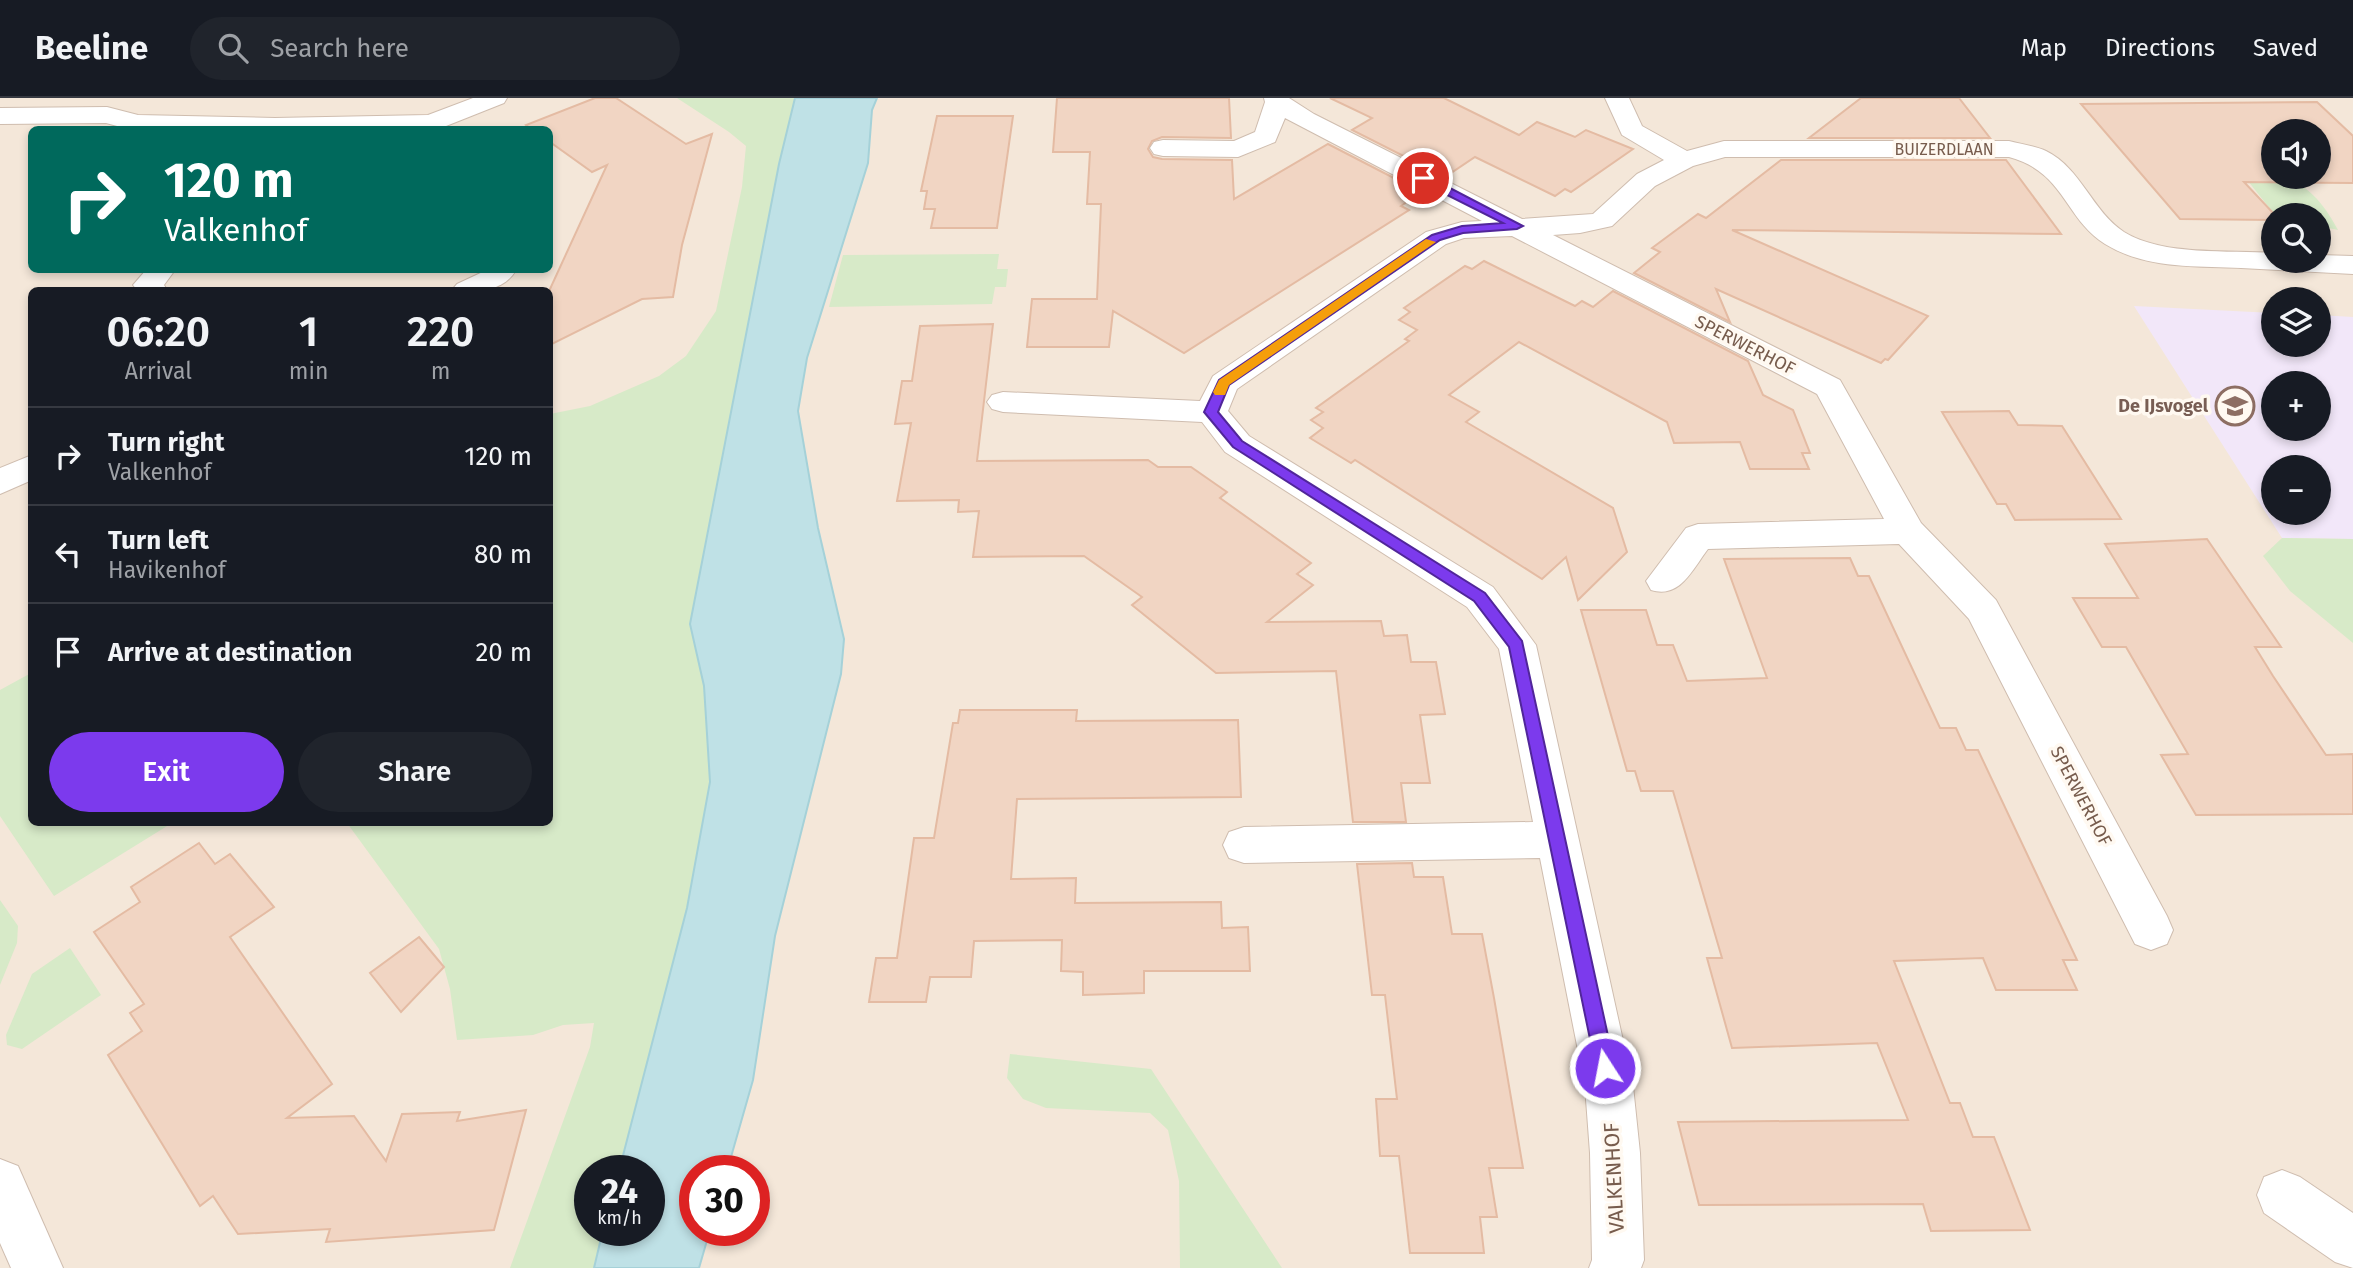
<!DOCTYPE html>
<meta charset="utf-8">
<style>
:root{--surface:#171b24;--page:#20242c;--text:#f1f3f6;--muted:#9ea1a6;--line:#363941;--accent:#7c3aed}
body{margin:0;font-family:"Fira Sans",sans-serif;background:var(--page);color:var(--text);height:100vh;display:flex;flex-direction:column;font-size:26px;white-space:nowrap}
*{box-sizing:border-box;margin:0}
p{font-size:23px;color:var(--muted)}
.icon{flex:none;width:38px;height:38px;fill:none;stroke:currentColor;stroke-width:2;stroke-linecap:round;stroke-linejoin:round}
.map{position:relative;flex:1;overflow:hidden}
.sheet{position:absolute;left:28px;top:189px;width:525px;height:539px;display:flex;flex-direction:column;background:var(--surface);border-radius:10px;box-shadow:0 4px 10px #0003}
.sheet>*{flex:none}
.guide{position:absolute;left:28px;top:28px;width:525px;height:147px;border-radius:10px;box-shadow:0 4px 10px #0003;background:#00695c;color:#fff;overflow:hidden}
.tools{position:absolute;left:2261px;top:21px;display:grid;gap:14px}
.tools a{display:grid;place-items:center;width:70px;height:70px;border-radius:50%;background:var(--surface);box-shadow:0 4px 10px #0003;font-size:35px}
.speed{position:absolute;left:574px;top:1057px;display:flex;gap:14px;font-size:35px;font-weight:700;text-align:center}
.speed>*{display:grid;place-content:center;width:91px;height:91px;border-radius:50%;background:var(--surface);box-shadow:0 4px 10px #0003;line-height:1}
.speed small{font-size:18px;font-weight:400}
.speed .limit{border:10px solid #d22;background:#fff;color:#111}
.pin{position:absolute;display:grid;place-items:center;width:60px;height:60px;color:#fff;margin:-30px;border:4px solid #fff;border-radius:50%;box-shadow:0 2px 7px #0007}
.me{position:absolute;width:77px;margin:-38px;rotate:349deg;stroke-linejoin:round;filter:drop-shadow(0 0 5px #0008)}
.turn{display:flex;align-items:center;gap:24px;height:147px;padding:0 21px;font-size:32px}
.turn .icon{width:91px;height:91px;stroke-width:2.5}
.turn b{display:block;font-size:49px;line-height:60px}
.eta{display:flex;justify-content:space-evenly;align-items:center;height:119px;text-align:center}
.eta b{font-size:42px;font-weight:600;line-height:49px}
.button{display:flex;gap:14px;margin-top:auto;padding:14px 21px}
.button a{flex:1;height:80px;border-radius:42px;background:var(--accent);color:#fff;font-size:28px;font-weight:600;line-height:80px;text-align:center}
.button a+a{background:var(--page);color:var(--text)}
ul{padding:0;list-style:none}
li{display:flex;align-items:center;gap:21px;height:98px;padding:0 21px;border-top:2px solid var(--line)}
li div{flex:1}
li b{display:block;font-size:26px}
li em{font-style:normal}
header{display:flex;align-items:center;gap:42px;box-sizing:border-box;height:98px;padding:0 35px;background:var(--surface);border-bottom:2px solid var(--line)}
header strong{font-size:33px}
nav{display:flex;gap:38px;margin-inline-start:auto;font-size:24px}
.search{width:490px;height:63px;background:var(--page);display:flex;align-items:center;gap:18px;box-sizing:border-box;padding:0 24px;border-radius:38px;color:var(--muted);font-size:26px}
.map>svg:first-child{display:block}
</style>
<header>
<strong>Beeline</strong>
<div class="search"><svg class="icon" aria-label="search" viewBox="0 0 24 24"><circle cx="10" cy="10" r="6"/><path d="M15 15l6 6"/></svg>Search here</div>
<nav><a>Map</a><a>Directions</a><a>Saved</a></nav>
</header>
<div class="map">
<svg width="2353" height="1170" viewBox="0 0 2353 1170">
<rect width="100%" height="100%" fill="#fcf5eb"/>
<!-- residential -->
<path fill="#f4e7d9" fill-rule="evenodd" d="M0,0H2353V1170H0ZM32,32H550V172H32ZM2273,33H2319V79H2273ZM2273,117H2319V163H2273ZM32,192H550V724H32ZM2273,201H2319V247H2273ZM2273,285H2319V331H2273ZM2273,369H2319V415H2273ZM590,1073H649V1132H590ZM695,1073H754V1132H695Z"/>
<!-- education -->
<path fill="#f2e7f9" fill-rule="evenodd" d="M2134,208L2273,215V247H2319V217L2353,219V441L2282,440ZM2273,285H2319V331H2273ZM2273,369H2319V415H2273Z"/>
<!-- green -->
<g fill="#d7eac8">
<polygon points="677,0 795,0 779,66 690,526 704,588 710,684 687,810 619,1073 590,1073 590,1132 603,1132 594,1170 510,1170 590,949 594,925 563,927 533,937 457,942 450,891 439,851 347,725 550,724 550,316 590,308 659,278 686,258 716,213 742,89 746,48 729,34"/>
<path d="M2221,49L2273,72V79C2304,79 2325,107 2338,132L2319,128V117H2275Z"/>
<polygon points="999,156 997,171 1008,171 1006,189 995,189 992,206 829,209 843,157"/>
<polygon points="2282,440 2353,441 2353,545 2290,493 2263,458"/>
<polygon points="31,575 32,724 172,725 54,798 0,718 0,592"/>
<polygon points="0,802 18,828 17,845 0,887"/>
<polygon points="70,850 101,897 22,951 7,947 6,937 32,876"/>
<polygon points="1010,956 1151,971 1282,1170 1180,1170 1179,1083 1168,1032 1150,1015 1046,1010 1023,1001 1007,980"/>
</g>
<!-- water -->
<polygon fill="#bfe1e6" stroke="#a5d1d8" stroke-width="2" points="795,0 877,0 872,12 868,65 807,260 798,313 818,430 844,541 841,576 775,838 753,982 727,1073 695,1073 695,1132 710,1132 699,1170 594,1170 603,1132 649,1132 649,1073 619,1073 687,810 710,684 704,588 690,526 779,66"/>
<!-- building -->
<g fill="#f1d5c3" stroke="#e4bba3" stroke-width="2" fill-rule="evenodd">
<polygon points="595,0 616,0 686,46 712,36 682,147 673,199 642,201 550,247 550,191 607,67 592,74 550,44 550,32 532,32 526,27"/>
<polygon points="1057,0 1229,0 1231,40 1162,39 1152,43 1148,51 1153,59 1162,61 1232,62 1234,101 1328,46 1421,94 1401,108 1409,112 1184,255 1113,213 1109,249 1027,249 1032,201 1097,201 1101,106 1087,106 1090,54 1053,54"/>
<polygon points="1330,0 1444,0 1519,37 1537,24 1575,39 1586,32 1633,51 1571,94 1565,91 1555,98 1475,59 1445,79 1352,32 1372,20"/>
<polygon points="1861,0 1959,0 1990,40 1809,40"/>
<path d="M2317,4L2353,38V85L2244,84L2275,117L2273,122L2180,121L2081,6ZM2273,33H2319V79H2273Z"/>
<polygon points="937,18 1013,18 997,130 931,130 935,111 924,111 927,93 921,93"/>
<polygon points="1781,62 2006,62 2061,136 1732,132 1928,218 1888,262 1885,261 1881,265 1716,191 1730,224 1634,175 1660,154 1652,150 1698,116 1706,120"/>
<polygon points="1484,163 1575,208 1582,203 1593,209 1613,193 1748,263 1763,297 1793,312 1810,355 1802,355 1809,371 1750,371 1740,344 1674,345 1667,324 1519,244 1449,297 1479,314 1466,324 1613,410 1627,454 1578,502 1566,459 1542,481 1355,362 1351,365 1310,340 1323,330 1311,322 1323,314 1316,310 1409,243 1405,241 1417,232 1399,222 1410,214 1404,210 1465,168 1472,171"/>
<polygon points="993,226 977,363 1148,362 1158,369 1191,369 1227,394 1220,400 1311,465 1297,476 1313,487 1267,524 1381,523 1384,538 1407,537 1411,564 1436,564 1445,616 1420,617 1430,685 1401,685 1406,724 1353,724 1336,573 1216,575 1132,507 1142,499 1084,458 973,459 979,413 958,414 959,402 897,403 911,325 895,326 902,283 912,283 920,228"/>
<polygon points="2009,313 2018,327 2062,328 2121,421 2015,422 2006,406 1997,406 1942,314"/>
<polygon points="2207,441 2281,549 2255,549 2273,578 2326,657 2353,656 2353,716 2196,717 2161,657 2188,656 2126,549 2102,549 2073,500 2138,500 2105,446"/>
<polygon points="1850,460 1858,478 1869,478 1940,630 1956,630 1966,652 1978,652 2077,862 2063,862 2077,892 1996,892 1983,860 1894,863 1950,1005 1960,1005 1973,1039 1994,1039 2030,1132 1931,1133 1923,1106 1699,1107 1678,1024 1908,1022 1877,945 1732,950 1707,860 1722,860 1673,693 1641,693 1635,673 1627,673 1581,512 1646,512 1657,547 1673,547 1687,583 1767,580 1724,461"/>
<polygon points="960,612 1077,612 1076,623 1238,622 1241,699 1017,701 1011,781 1076,780 1075,805 1221,804 1222,830 1248,829 1250,873 1144,873 1144,895 1083,897 1083,874 1061,873 1062,842 974,843 971,879 930,879 926,904 869,904 876,860 897,860 914,740 934,740 953,625 958,625"/>
<polygon points="199,745 215,766 230,756 274,809 230,839 332,986 287,1020 354,1018 386,1063 402,1016 460,1014 457,1023 526,1012 494,1132 326,1144 330,1131 238,1136 213,1098 200,1108 108,957 142,933 130,915 144,906 94,834 140,804 131,789"/>
<polygon points="1412,765 1414,779 1443,779 1452,836 1482,836 1494,900 1523,1070 1489,1070 1497,1119 1480,1119 1484,1155 1410,1155 1399,1058 1380,1058 1376,1001 1397,1001 1385,897 1372,897 1357,766"/>
<polygon points="419,839 444,869 401,914 370,875"/>
</g>
<g fill="none" stroke-linecap="round" stroke-linejoin="round">
<defs>
<g id="minor">
<polygon points="473,0 507,0 504,5 436,32 132,32 106,25 0,26 0,10 107,9 138,17 275,20 428,17"/>
<path d="M1264,0H1289L1314,16L1522,121L1593,116L1637,76L1664,62L1622,37L1605,0H1629L1642,28L1687,53L1724,43H2009C2021,46 2035,48 2046,53C2081,70 2092,113 2124,134C2163,158 2229,152 2273,155V163H2319V157L2353,158V176C2316,174 2278,172 2241,170C2196,168 2145,171 2105,146C2064,120 2065,74 2009,59H1725L1693,68L1655,88L1612,128L1580,135L1553,137L1840,282L1921,425L1996,502L2167,818L2173,832L2167,846L2151,852L2135,846L1969,521L1899,446L1708,451C1692,472 1680,501 1651,492L1646,483L1686,430L1698,426L1884,421L1817,296L1512,138L1464,140L1446,146L1237,291L1228,313L1249,338L1493,489L1536,547L1633,988L1640,1055L1644,1162L1641,1170H1589L1592,1162L1590,1055L1585,988L1540,760L1244,765L1229,760L1223,747L1229,734L1244,729L1533,724L1499,551L1467,509L1225,354L1202,324L1003,314L992,311L987,304L992,297L1003,294L1200,303L1213,278L1426,134L1462,124L1482,123L1285,20L1275,44L1238,59L1163,58L1154,56L1150,50L1154,44L1163,42L1234,43L1255,34L1265,4Z"/>
<polygon points="146,172 175,172 164,187 167,192 137,192 133,187"/>
<path d="M487,172H516C503,195 476,194 452,192L457,186Z"/>
<polygon points="32,357 32,382 0,396 0,370"/>
<polygon points="0,1061 18,1068 63,1170 11,1170 0,1145"/>
<polygon points="2282,1072 2300,1079 2353,1115 2353,1170 2335,1164 2264,1115 2257,1097 2264,1079"/>
</g>
</defs>
<!-- minor casing -->
<use href="#minor" stroke="#cfbdaf" stroke-width="2"/>
<!-- minor -->
<use href="#minor" fill="#fff" fill-rule="evenodd"/>
</g>
<!-- route -->
<polygon fill="#7c3aed" stroke="#51269a" stroke-width="2" points="1419,78 1427,78 1523,128 1517,131 1463,135 1440,142 1229,287 1218,314 1242,343 1485,495 1522,543 1615,970 1612,977 1605,979 1599,977 1596,970 1509,549 1474,503 1233,349 1204,314 1219,282 1432,137 1462,128 1503,125 1419,83"/>
<!-- slow -->
<polygon fill="#f59e0b" points="1426,141 1436,144 1229,287 1225,297 1215,297 1213,294 1219,282"/>
<!-- icons -->
<defs>
<symbol id="school-ring" viewBox="-11 -11 22 22"><circle r="9.5" fill="#fff9f1" stroke="#8d6e63" stroke-width="1.5"/><path d="M0-5L7-2L0 1L-7-2ZM-4 1L0 2.5L4 1V4Q0 6-4 4Z" fill="#8d6e63"/></symbol>
</defs>
<g fill-rule="evenodd">
<use href="#school-ring" x="2213" y="286" width="44" height="44"/>
</g>
<g text-anchor="middle" dominant-baseline="central" stroke-width="7" stroke-linejoin="round" paint-order="stroke">
<!-- far-street labels -->
<g font-size="16" fill="#775c4d" stroke="#fff9f1">
<text x="1944" y="51">BUIZERDLAAN</text>
</g>
<!-- street labels -->
<g font-size="18" fill="#775c4d" stroke="#fff9f1">
<text transform="translate(1745 247) rotate(27)">SPERWERHOF</text>
<text transform="translate(2081 698) rotate(62)">SPERWERHOF</text>
</g>
<!-- education labels -->
<g font-size="18" font-weight="bold" fill="#785e54" stroke="#fff9f1" text-anchor="end">
<text x="2208" y="308">De IJsvogel</text>
</g>
<!-- near-street labels -->
<g font-size="21" fill="#775c4d" stroke="#fff9f1">
<text transform="translate(1614 1080) rotate(-93)">VALKENHOF</text>
</g>
</g>
</svg>
<div class="tools">
<a><svg class="icon" aria-label="sound" viewBox="0 0 24 24"><path d="M4 9h4l5-4v14l-5-4H4zM17 9q2 3 0 6"/></svg></a>
<a><svg class="icon" aria-label="search" viewBox="0 0 24 24"><circle cx="10" cy="10" r="6"/><path d="M15 15l6 6"/></svg></a>
<a><svg class="icon" aria-label="layers" viewBox="0 0 24 24"><path d="M12 4l9 5-9 5-9-5zM3 14l9 5 9-5"/></svg></a>
<a>+</a>
<a>−</a>
</div>
<div class="speed"><div>24<small>km/h</small></div><div class="limit">30</div></div>
<div class="pin" style="left:1423px;top:80px;background:#d93025"><svg class="icon" aria-label="arrive" viewBox="0 0 24 24"><path d="M6 21V4h12l-3 4 3 4H6"/></svg></div>
<svg class="me" style="left:1605px;top:970px" viewBox="-20 -20 40 40"><circle r="17" fill="#7c3aed" stroke="#fff" stroke-width="3"/><path d="M0-11L8 9 0 5-8 9z" fill="#fff"/></svg>
<div class="guide">
<div class="turn"><svg class="icon" aria-label="right" viewBox="0 0 24 24"><path d="M7 20v-9h11M14 6l5 5-5 5"/></svg><div><b>120 m</b>Valkenhof</div></div>
</div>
<section class="sheet">
<div class="eta">
<div><b>06:20</b><p>Arrival</p></div>
<div><b>1</b><p>min</p></div>
<div><b>220</b><p>m</p></div>
</div>
<ul>
<li><svg class="icon" aria-label="right" viewBox="0 0 24 24"><path d="M7 20v-9h11M14 6l5 5-5 5"/></svg><div><b>Turn right</b><p>Valkenhof</p></div><em>120 m</em></li>
<li><svg class="icon" aria-label="left" viewBox="0 0 24 24"><path d="M17 20v-9H6M10 6l-5 5 5 5"/></svg><div><b>Turn left</b><p>Havikenhof</p></div><em>80 m</em></li>
<li><svg class="icon" aria-label="arrive" viewBox="0 0 24 24"><path d="M6 21V4h12l-3 4 3 4H6"/></svg><div><b>Arrive at destination</b></div><em>20 m</em></li>
</ul>
<div class="button"><a>Exit</a><a>Share</a></div>
</section>
</div>
